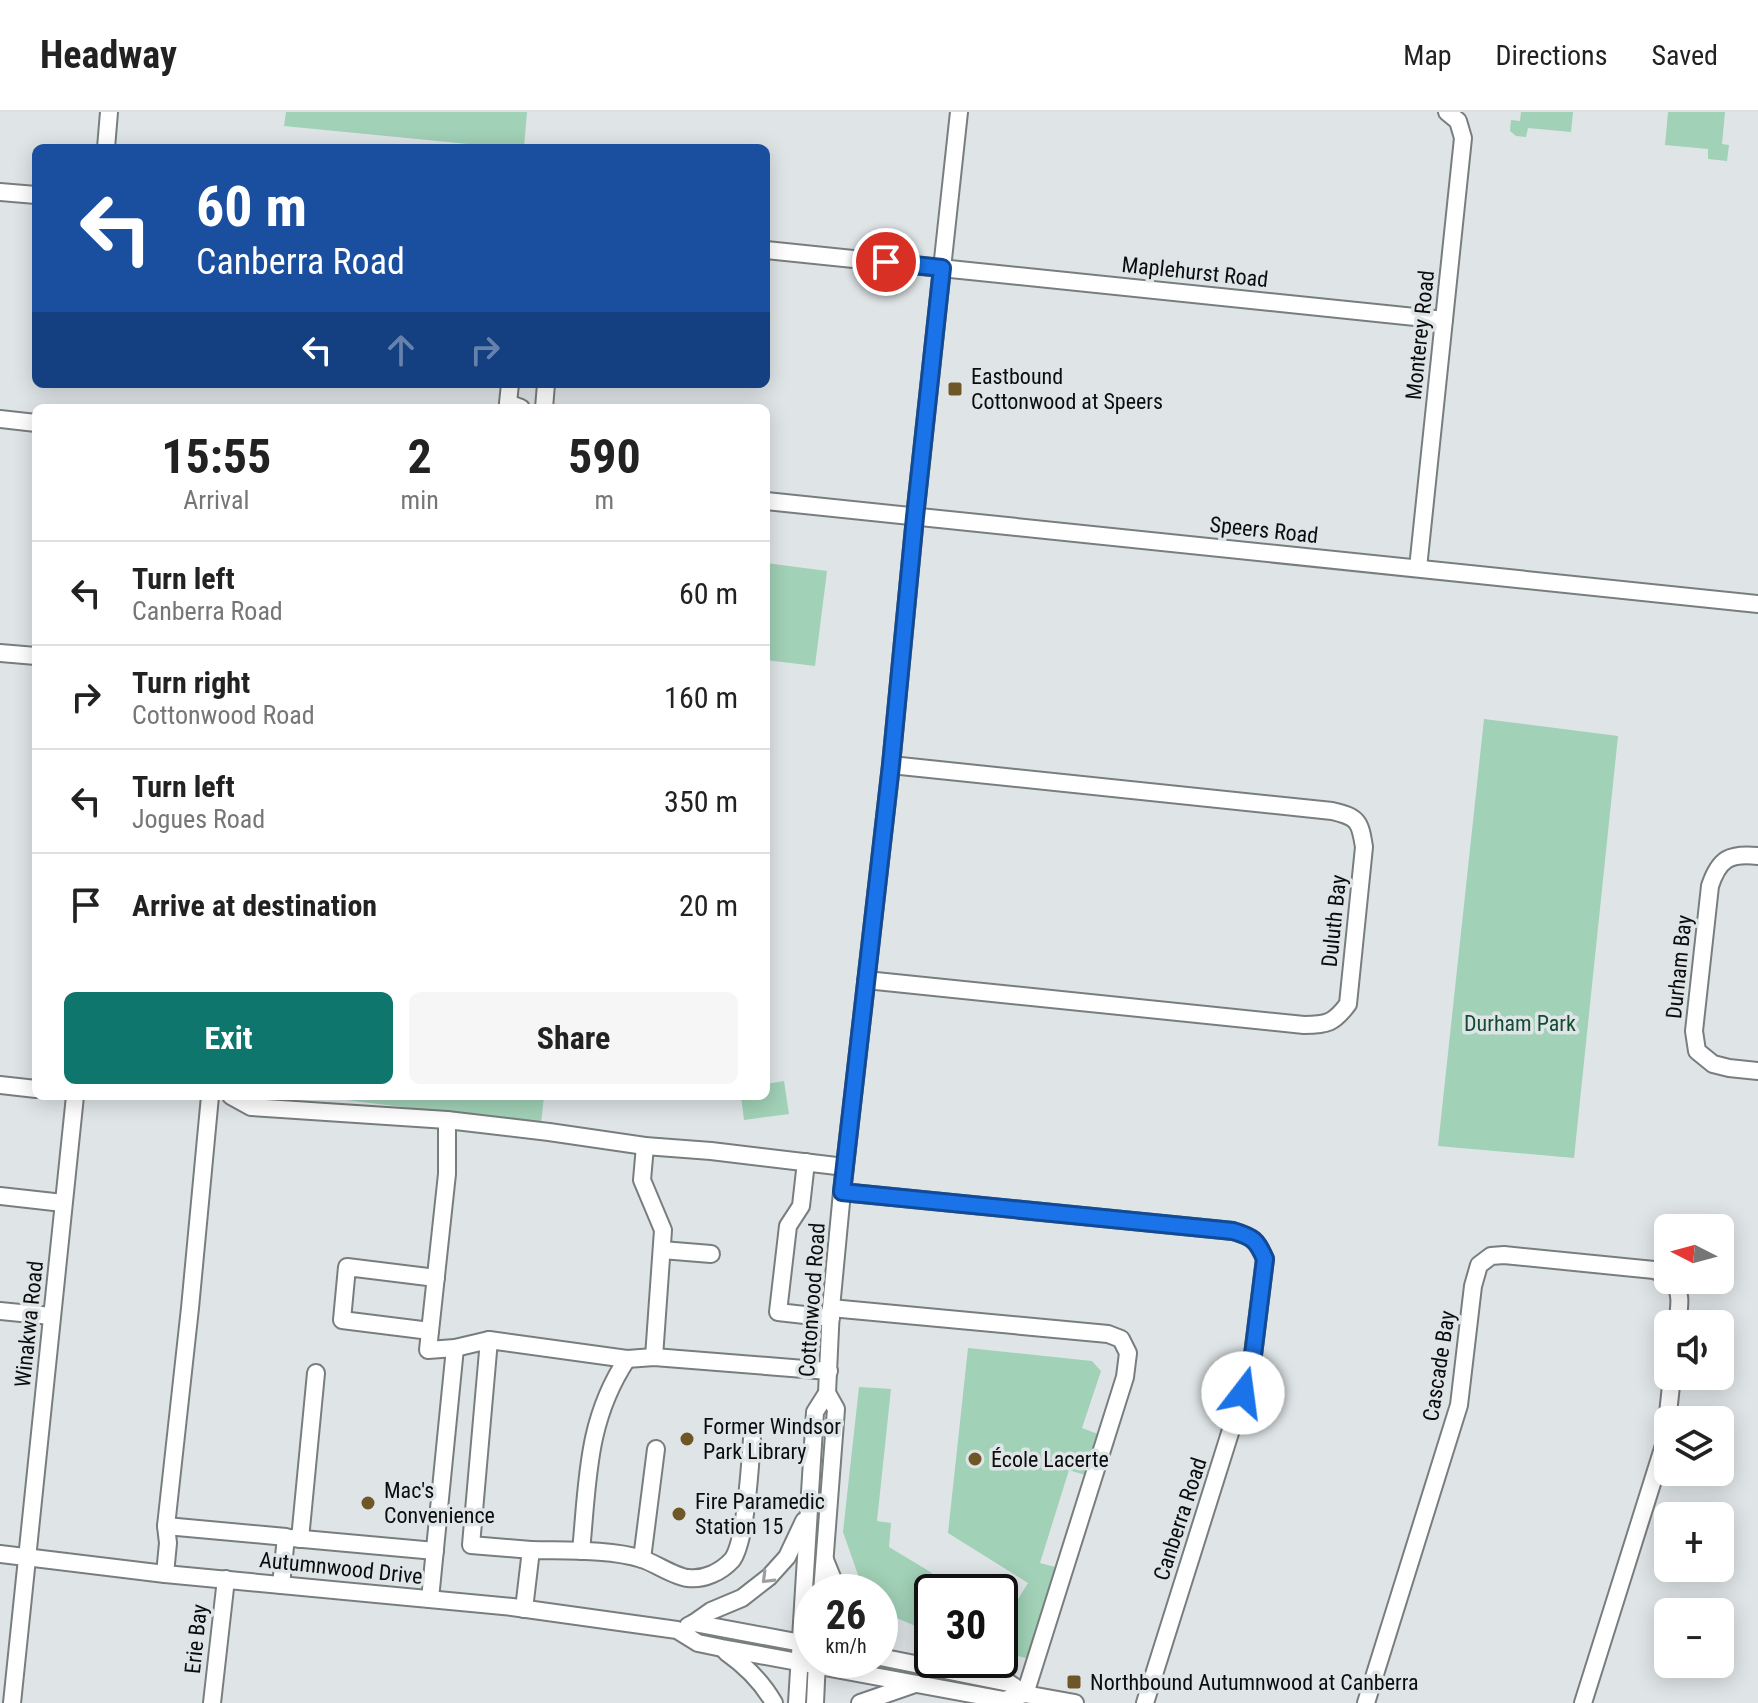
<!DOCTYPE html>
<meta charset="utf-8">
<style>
:root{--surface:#fff;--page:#f6f6f6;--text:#222;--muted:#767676;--line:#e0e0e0;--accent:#0f766e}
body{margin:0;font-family:"Roboto Condensed",sans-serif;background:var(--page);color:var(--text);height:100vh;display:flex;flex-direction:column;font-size:30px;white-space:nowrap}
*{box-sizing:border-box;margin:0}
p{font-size:26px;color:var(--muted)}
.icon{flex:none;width:44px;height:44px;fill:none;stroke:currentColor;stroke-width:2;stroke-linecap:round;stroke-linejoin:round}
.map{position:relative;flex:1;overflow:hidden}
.side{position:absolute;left:32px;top:292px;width:738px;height:696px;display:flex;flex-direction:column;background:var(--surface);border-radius:12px;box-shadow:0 4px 20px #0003}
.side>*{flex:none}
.guide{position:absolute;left:32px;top:32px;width:738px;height:244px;border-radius:12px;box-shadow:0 4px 20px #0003;background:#1a4fa0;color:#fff;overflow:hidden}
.needle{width:52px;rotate:276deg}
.buttons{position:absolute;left:1654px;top:1102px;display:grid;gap:16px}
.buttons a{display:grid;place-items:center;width:80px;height:80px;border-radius:12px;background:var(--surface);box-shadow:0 4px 20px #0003;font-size:40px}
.speed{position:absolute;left:794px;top:1462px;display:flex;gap:16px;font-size:40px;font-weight:700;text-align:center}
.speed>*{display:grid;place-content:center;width:104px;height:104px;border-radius:50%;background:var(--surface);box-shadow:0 4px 20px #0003;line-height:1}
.speed small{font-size:20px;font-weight:400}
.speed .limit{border:4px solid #111;border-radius:12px;background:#fff;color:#111}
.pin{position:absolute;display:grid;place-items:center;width:68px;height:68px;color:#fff;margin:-34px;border:4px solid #fff;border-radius:50%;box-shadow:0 2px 8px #0007}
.me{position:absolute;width:88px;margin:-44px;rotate:15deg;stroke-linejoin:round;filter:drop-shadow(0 0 6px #0008)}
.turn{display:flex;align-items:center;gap:28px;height:168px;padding:0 32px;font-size:36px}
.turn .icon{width:104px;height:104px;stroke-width:2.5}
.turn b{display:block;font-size:56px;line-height:68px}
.lanes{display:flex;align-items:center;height:76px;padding:0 32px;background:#0003;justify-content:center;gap:40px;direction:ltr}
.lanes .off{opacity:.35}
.eta{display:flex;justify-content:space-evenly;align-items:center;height:136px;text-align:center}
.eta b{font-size:48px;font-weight:700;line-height:56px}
.action{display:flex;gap:16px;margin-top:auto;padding:16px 32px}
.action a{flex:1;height:92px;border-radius:12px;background:var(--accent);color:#fff;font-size:32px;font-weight:700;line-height:92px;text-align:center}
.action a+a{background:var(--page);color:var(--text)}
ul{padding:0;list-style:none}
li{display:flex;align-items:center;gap:24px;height:104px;padding:0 32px;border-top:2px solid var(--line)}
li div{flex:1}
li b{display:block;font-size:30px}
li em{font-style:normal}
header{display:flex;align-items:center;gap:48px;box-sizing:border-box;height:112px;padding:0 40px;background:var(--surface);border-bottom:2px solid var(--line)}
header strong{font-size:38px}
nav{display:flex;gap:44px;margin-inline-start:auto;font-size:28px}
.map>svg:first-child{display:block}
</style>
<header>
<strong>Headway</strong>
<nav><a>Map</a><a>Directions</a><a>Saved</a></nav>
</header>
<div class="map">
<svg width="1758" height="1591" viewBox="0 0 1758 1591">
<rect width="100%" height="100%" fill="#dfe5e7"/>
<!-- green -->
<g fill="#a1d1b7">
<polygon points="286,0 527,0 524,36 509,36 284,14"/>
<polygon points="1521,0 1573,0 1571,20 1528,16 1526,25 1516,24 1510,19 1511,8 1520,9"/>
<polygon points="1668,0 1725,0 1722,32 1729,33 1727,49 1708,47 1708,37 1665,33"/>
<polygon points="766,451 827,459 815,554 766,548"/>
<polygon points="1484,607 1618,624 1574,1046 1438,1034"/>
<polygon points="784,969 789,1002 744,1008 741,984 766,984 766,972"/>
<polygon points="314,984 544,984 541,1012"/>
<polygon points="968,1236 1092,1249 1101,1259 1082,1316 1098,1322 1085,1363 1069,1358 1040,1451 1059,1456 1029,1547 1000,1539 1000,1516 1028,1471 948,1421"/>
<polygon points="859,1275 891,1277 877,1409 891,1411 889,1435 932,1461 925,1472 938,1480 932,1480 932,1521 880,1499 880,1480 864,1480 843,1420"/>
</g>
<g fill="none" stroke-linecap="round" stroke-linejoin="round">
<defs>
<g id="minor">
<polyline points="106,36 109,0"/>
<polyline points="0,80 36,83"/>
<polyline points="766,138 1444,208"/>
<polyline points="510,272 508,291 521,296"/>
<polyline points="544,296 546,272"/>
<polyline points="0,307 36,311"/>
<polyline points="766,389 1758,492"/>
<polyline points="1418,456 1463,26 1458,9 1447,0"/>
<polyline points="0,541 36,544"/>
<path d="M1758,744C1729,741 1719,747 1710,774L1694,919L1697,939L1713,952L1729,956L1758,959"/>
<path d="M866,868L1304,913C1327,913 1334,911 1348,892L1364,735C1360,709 1358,705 1332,699L891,653"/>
<polyline points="0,973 36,977"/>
<polyline points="231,984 251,995 447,1008 549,1020 645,1034 711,1039 845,1055"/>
<polyline points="447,1008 447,1062 428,1238 455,1236 489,1228"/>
<polyline points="645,1034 642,1068 663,1118 654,1245"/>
<polyline points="806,1050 801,1094 788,1114 778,1200 831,1206"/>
<path d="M842,1080L1233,1119C1253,1125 1257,1128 1265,1147L1252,1251L1145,1591"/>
<polyline points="0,1084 63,1091"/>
<polyline points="662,1138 711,1142"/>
<path d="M1672,1168C1683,1180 1679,1197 1677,1212"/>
<polyline points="831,1196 1108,1222 1121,1227 1128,1241 1125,1265 1025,1582"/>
<polyline points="0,1199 51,1204"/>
<polyline points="430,1219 342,1208 347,1155 436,1166"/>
<polyline points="166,1414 190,1196 210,984"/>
<polyline points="292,1426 435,1439"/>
<polyline points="300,1427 316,1261"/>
<polyline points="531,1438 471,1433 489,1228 627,1247 654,1245 829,1259"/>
<path d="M581,1439C588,1369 586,1309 627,1247"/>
<polyline points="0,1442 165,1462 512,1495 677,1518 698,1531 722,1536 1004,1588 1025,1582"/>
<polyline points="642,1447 656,1337"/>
<polyline points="825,1448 838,1480"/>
<polyline points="165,1462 168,1431 166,1414 286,1425 281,1473"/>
<polyline points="822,1480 836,1297 827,1281"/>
<polyline points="430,1487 455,1236"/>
<path d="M524,1497L531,1438C565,1439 610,1437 642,1447C655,1451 675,1465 688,1466C704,1468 721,1460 732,1448C746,1430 750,1353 752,1327"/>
<polyline points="694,1511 711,1499 742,1486 769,1465 787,1445 804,1409"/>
<polyline points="688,1514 694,1511 812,1533"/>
<path d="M726,1540C746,1554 762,1570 774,1591"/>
<polyline points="880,1545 1009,1571 1025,1582 1075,1591"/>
<polyline points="12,1591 75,984"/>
<polyline points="212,1591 226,1467"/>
<polyline points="797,1591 815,1300 827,1281 831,1196 842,1080 891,653 915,405 959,0"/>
<polyline points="815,1591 817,1548"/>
<polyline points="860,1591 915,1572"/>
<polyline points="1366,1591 1459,1293 1473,1174 1479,1153 1491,1144 1504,1143 1654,1158 1668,1164"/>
<polyline points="1583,1591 1665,1330 1672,1264"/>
</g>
</defs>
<!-- minor casing -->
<use href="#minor" stroke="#787d7e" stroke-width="20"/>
<!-- minor -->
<use href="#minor" stroke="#fff" stroke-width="16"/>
</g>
<!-- one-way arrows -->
<defs><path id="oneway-chevron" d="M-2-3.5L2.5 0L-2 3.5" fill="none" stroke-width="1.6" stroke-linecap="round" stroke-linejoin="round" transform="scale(2)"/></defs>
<use stroke="#9d9e9e" href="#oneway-chevron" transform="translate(767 1466) rotate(135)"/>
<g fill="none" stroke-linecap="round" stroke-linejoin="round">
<defs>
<path id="route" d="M886,150L942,156L915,405L891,653L842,1080L1233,1119C1253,1125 1257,1128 1265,1147L1252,1251L1243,1281"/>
</defs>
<!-- route casing -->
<use href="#route" stroke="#114b97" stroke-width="20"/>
<!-- route -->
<use href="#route" stroke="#1a73e8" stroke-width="14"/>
</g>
<!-- markers -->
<g fill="#6e5627" stroke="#dfe5e7" stroke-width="3">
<rect x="947" y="269" width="16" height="16" rx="4"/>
<circle cx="687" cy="1327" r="8"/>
<circle cx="975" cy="1347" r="8"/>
<circle cx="368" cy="1391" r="8"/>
<circle cx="679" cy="1402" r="8"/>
<rect x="1066" y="1562" width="16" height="16" rx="4"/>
</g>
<g text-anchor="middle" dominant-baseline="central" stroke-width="7" stroke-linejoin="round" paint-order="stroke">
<!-- street labels -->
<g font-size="22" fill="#0b0d0d" stroke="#dfe5e7">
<text transform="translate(1195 160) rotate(6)">Maplehurst Road</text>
<text transform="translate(1420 223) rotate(-84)">Monterey Road</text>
<text transform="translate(1264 418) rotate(6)">Speers Road</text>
<text transform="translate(1334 809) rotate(-84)">Duluth Bay</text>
<text transform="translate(1679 855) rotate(-84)">Durham Bay</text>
<text transform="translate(812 1188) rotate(-86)">Cottonwood Road</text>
<text transform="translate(29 1212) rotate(-84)">Winakwa Road</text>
<text transform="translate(1439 1254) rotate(-81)">Cascade Bay</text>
<text transform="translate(1180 1407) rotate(-72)">Canberra Road</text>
<text transform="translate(341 1456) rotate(6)">Autumnwood Drive</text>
<text transform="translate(196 1527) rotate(-84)">Erie Bay</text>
</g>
<!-- poi labels -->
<g font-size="22" fill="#0b0d0d" stroke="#dfe5e7" text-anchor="start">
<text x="971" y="264">Eastbound<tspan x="971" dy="25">Cottonwood at Speers</tspan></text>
<text x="703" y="1314">Former Windsor<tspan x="703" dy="25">Park Library</tspan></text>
<text x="991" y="1347">École Lacerte</text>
<text x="384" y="1378">Mac's<tspan x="384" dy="25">Convenience</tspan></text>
<text x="695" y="1389">Fire Paramedic<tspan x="695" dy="25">Station 15</tspan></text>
<text x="1090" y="1570">Northbound Autumnwood at Canberra</text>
</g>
<!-- park labels -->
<g font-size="22" fill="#134b33" stroke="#dfe5e7">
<text x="1520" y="911">Durham Park</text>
</g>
</g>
</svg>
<div class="buttons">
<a><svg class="needle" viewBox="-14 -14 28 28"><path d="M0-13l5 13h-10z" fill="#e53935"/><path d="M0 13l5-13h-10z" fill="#767676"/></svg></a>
<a><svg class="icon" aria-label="sound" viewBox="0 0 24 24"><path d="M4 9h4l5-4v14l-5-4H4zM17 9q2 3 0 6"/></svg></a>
<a><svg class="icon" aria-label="layers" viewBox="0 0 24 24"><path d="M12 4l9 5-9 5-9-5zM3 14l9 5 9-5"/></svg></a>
<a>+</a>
<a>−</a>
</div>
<div class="speed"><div>26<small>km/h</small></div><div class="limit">30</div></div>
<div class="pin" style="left:886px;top:150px;background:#d93025"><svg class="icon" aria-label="arrive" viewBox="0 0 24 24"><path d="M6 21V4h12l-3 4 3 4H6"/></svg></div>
<svg class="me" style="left:1243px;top:1281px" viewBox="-20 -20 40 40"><circle r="19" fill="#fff"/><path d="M0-13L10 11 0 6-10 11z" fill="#1a73e8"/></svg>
<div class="guide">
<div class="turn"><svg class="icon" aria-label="left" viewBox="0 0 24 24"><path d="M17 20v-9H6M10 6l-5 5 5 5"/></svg><div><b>60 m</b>Canberra Road</div></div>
<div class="lanes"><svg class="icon" aria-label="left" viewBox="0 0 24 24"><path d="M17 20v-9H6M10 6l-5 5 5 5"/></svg><svg class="icon off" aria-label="ahead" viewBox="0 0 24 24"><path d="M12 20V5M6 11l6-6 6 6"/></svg><svg class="icon off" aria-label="right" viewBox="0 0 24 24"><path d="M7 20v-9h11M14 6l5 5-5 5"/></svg></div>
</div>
<section class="side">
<div class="eta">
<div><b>15:55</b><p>Arrival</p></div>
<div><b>2</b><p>min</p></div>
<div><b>590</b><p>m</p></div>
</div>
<ul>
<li><svg class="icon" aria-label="left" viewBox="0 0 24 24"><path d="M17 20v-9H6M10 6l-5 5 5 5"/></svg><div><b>Turn left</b><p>Canberra Road</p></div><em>60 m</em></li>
<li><svg class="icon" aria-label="right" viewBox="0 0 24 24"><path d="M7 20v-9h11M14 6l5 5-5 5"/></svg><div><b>Turn right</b><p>Cottonwood Road</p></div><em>160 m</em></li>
<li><svg class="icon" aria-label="left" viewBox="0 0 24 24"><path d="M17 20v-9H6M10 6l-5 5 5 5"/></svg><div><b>Turn left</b><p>Jogues Road</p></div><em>350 m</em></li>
<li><svg class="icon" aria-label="arrive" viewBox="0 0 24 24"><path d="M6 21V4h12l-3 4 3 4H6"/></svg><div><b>Arrive at destination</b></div><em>20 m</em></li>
</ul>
<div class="action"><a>Exit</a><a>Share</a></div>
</section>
</div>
